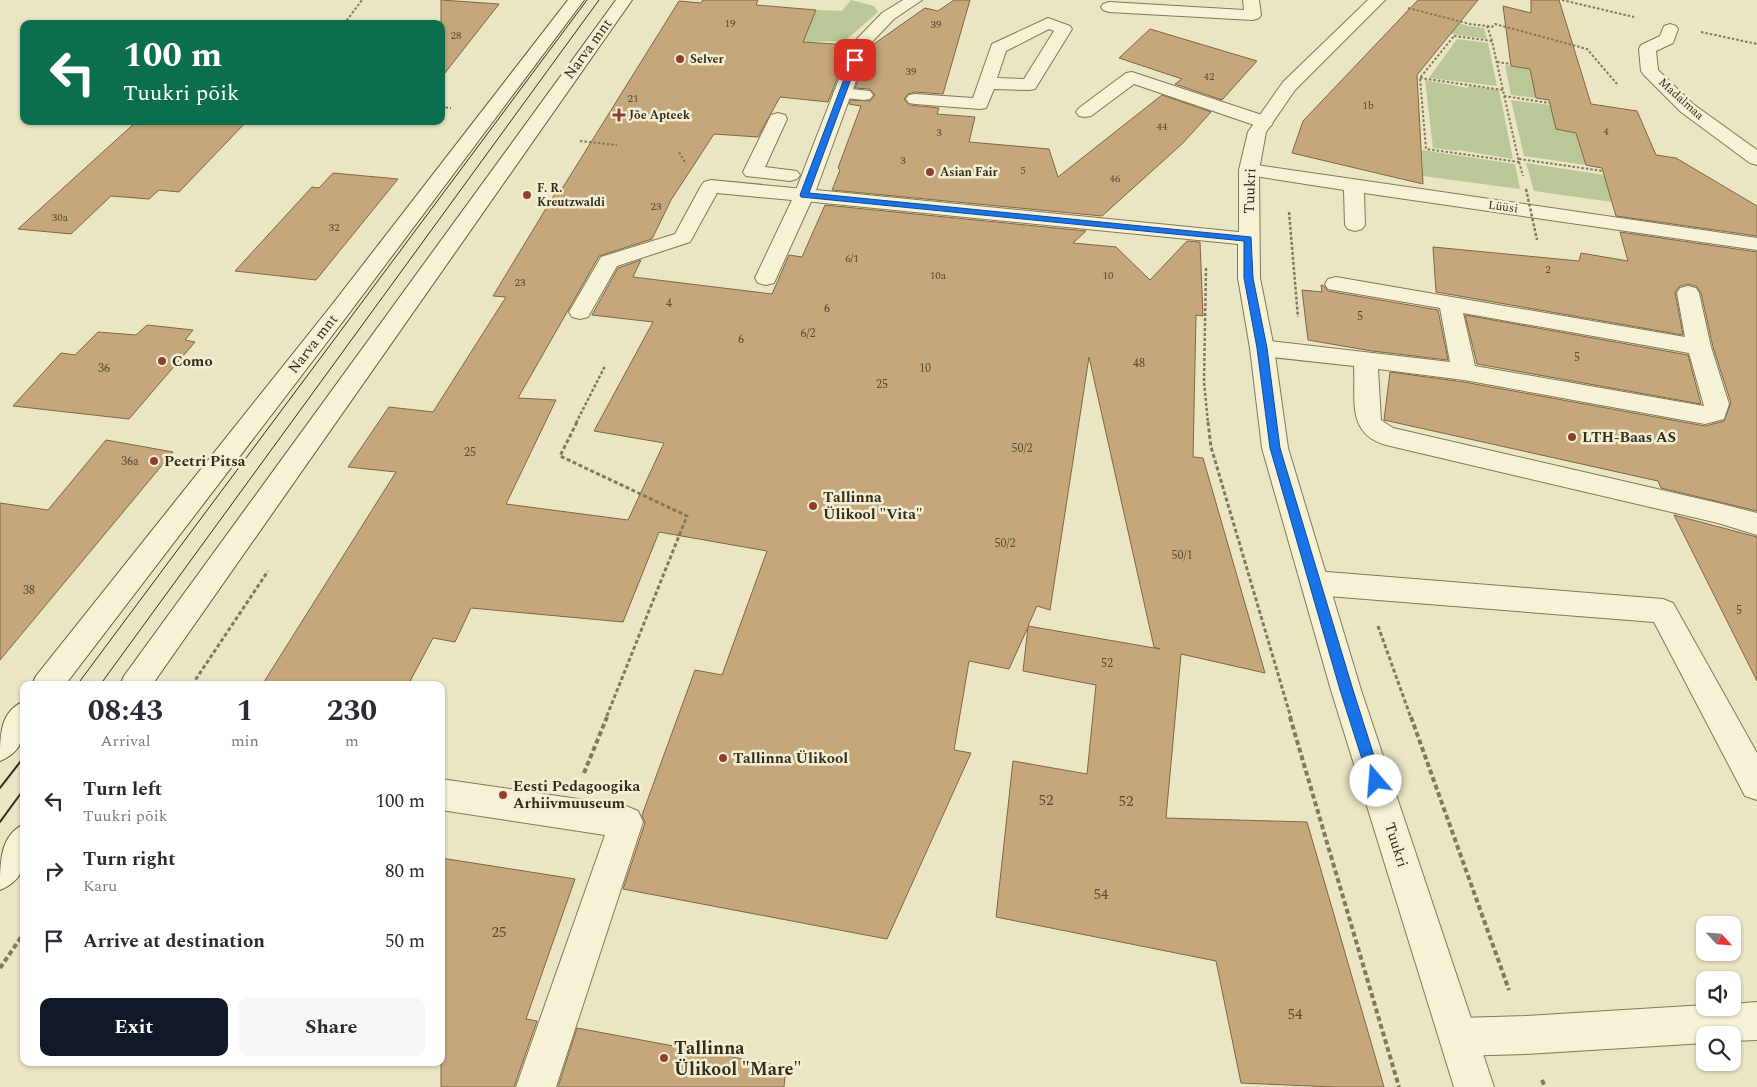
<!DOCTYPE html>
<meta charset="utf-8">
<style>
:root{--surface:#fff;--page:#f7f7f7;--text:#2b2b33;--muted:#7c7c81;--accent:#111827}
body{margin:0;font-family:Spectral,serif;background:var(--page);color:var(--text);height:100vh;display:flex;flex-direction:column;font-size:19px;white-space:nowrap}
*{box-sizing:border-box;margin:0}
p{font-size:16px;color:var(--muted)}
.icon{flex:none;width:28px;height:28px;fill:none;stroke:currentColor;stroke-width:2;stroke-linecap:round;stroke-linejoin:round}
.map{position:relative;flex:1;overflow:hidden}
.drawer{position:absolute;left:20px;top:681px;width:425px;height:385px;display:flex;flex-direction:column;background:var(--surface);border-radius:10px;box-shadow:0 1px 4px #0004}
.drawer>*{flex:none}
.banner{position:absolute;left:20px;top:20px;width:425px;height:105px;border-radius:10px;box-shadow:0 1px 4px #0004;background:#0b6e4f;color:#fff;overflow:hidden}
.needle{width:32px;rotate:116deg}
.tools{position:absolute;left:1696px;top:916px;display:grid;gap:10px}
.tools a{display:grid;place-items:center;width:45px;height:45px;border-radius:10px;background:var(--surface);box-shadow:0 1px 4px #0004;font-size:25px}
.pin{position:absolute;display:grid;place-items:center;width:42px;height:42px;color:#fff;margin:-21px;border-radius:10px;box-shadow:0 2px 8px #0006}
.me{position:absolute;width:55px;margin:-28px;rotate:342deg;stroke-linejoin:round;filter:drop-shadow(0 0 4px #0008)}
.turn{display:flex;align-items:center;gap:18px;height:105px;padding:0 20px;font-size:22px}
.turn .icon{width:65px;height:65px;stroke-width:2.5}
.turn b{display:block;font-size:35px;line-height:42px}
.eta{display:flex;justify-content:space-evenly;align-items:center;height:85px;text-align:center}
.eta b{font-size:30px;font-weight:700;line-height:35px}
.action{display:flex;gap:10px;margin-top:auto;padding:10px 20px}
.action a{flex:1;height:58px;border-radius:10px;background:var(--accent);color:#fff;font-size:20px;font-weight:700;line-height:58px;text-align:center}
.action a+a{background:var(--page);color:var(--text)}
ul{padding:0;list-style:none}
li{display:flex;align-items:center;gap:15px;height:70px;padding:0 20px}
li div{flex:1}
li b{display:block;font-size:19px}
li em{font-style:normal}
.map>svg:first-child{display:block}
</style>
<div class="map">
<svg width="1757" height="1087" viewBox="0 0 1757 1087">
<rect width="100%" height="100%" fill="#eae5c3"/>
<!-- green -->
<g fill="#bac898">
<polygon points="851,0 874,6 878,12 845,41 803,42 816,10 842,11"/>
<polygon points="1408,9 1469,26 1484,28 1487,39 1451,34 1448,37 1396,23"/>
<polygon points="1457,39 1488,43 1497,86 1429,78"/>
<polygon points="1505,65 1530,69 1536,98 1511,95"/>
<polygon points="1425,80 1468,88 1467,86 1499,90 1513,159 1458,150 1458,151 1433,148"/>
<polygon points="1511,100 1550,105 1556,129 1576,133 1586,165 1524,156"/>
<polygon points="1422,150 1515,164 1520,189 1423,176"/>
<polygon points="1526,163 1604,175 1612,202 1534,191"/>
</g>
<!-- building -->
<g fill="#c6a77c" stroke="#816643" fill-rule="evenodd">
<polygon points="441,0 499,4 441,78"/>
<path d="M703,0H758L756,5L816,10L803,42L850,45L828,102L780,97L758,137L714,134L671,200L652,239L599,256L518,398L556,400L506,504L628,520L664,443L594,431L653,322L592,315L618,268L641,260L633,277L772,294L789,255L802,257L825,205L1086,231L1073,243L1116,247L1150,280L1187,241L1200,242L1203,316L1196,315L1193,457L1203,458L1265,673L1181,654L1166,818L1307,822L1384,1087H1333L1241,1083L1216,961L996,917L1013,761L1087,774L1096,685L1023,671L1028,627L1009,669L969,661L954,750L971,753L887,939L623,889L645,823L642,815L695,670L722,675L767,551L659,532L623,622L471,608L455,642L433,638L408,685H262L396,472L348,467L389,407L433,412L506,297L493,296L556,192H560L679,1L701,3ZM1089,357L1154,647L1160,649L1028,626L1037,606L1050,610Z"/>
<polygon points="954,0 970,0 943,94 915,92 908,94 904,99 909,105 939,108 937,114 975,117 969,142 1049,149 1058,177 1162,95 1211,112 1183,143 1102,216 832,190 840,170 838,168 861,106 849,104 851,100 870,101 875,95 870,89 855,88 871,46 925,8 938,11"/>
<polygon points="1418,0 1478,0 1417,75 1423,184 1292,153 1303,121"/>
<polygon points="1531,0 1559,0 1591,104 1637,111 1656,155 1676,158 1757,206 1757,236 1616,216 1602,168 1586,165 1576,133 1556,129 1549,100 1536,98 1530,69 1511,66 1503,6 1531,13"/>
<polygon points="1150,29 1257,61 1222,100 1175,84 1182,79 1119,58"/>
<polygon points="137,121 247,121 179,192 159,190 149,199 111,196 71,234 18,229"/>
<polygon points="333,173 398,179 316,280 235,271 312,187 319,188"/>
<polygon points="1620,232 1757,252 1757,511 1661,488 1658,481 1384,420 1390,372 1464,382 1705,426 1724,421 1731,403 1713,347 1701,293 1696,286 1688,284 1680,286 1675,292 1683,335 1436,292 1433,247 1579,261 1581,253 1628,261"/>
<polygon points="1321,285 1324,286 1328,291 1438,310 1448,360 1372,351 1308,340 1302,290 1322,292"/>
<polygon points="1465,315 1688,355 1701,404 1477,364"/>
<polygon points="147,325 193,330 185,340 195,342 129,419 13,406 61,353 75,355 98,332 136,335"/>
<polygon points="106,440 173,452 0,660 0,503 48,510"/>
<polygon points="1674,515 1757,537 1757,681"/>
<polygon points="441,858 575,879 526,1019 537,1021 514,1087 441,1087"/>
<polygon points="577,1028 786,1067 784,1087 558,1087"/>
</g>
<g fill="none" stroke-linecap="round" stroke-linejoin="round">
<defs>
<g id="service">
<polygon points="1243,0 1259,0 1261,15 1259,18 1253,20 1109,12 1103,10 1101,7 1103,4 1109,2 1244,10"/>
<path d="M1048,18L1070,26L1072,29L1035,89L1029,90L994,89L986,108L980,109L915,104L909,103L906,99L909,95L915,94L973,98L992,44ZM1049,29L1054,31L1024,79L997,78L1006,51Z"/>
<polygon points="1132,72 1271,118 1273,122 1271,126 1264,128 1257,126 1134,84 1091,116 1085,117 1079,116 1076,112 1079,108 1126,73"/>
<polygon points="842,88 870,91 873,95 870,99 864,100 836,97 833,93 836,89"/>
<polygon points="778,113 785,115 787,119 765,167 797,171 800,175 797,179 790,181 746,176 743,172 769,119 771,115"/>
<polygon points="1249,164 1757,238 1757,250 1364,193 1365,225 1362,229 1355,231 1348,229 1345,225 1344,190 1242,174 1239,170 1242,166"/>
<polygon points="711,180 804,189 811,191 814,195 774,283 766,285 758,283 755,278 792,200 717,193 690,242 617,266 588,317 580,319 572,317 569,312 601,257 675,234 701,186 704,182"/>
<path d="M1336,277L1685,337L1677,293L1680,288L1688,286L1696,288L1699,293L1711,347L1729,404L1724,419L1705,424L1464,380L1378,369L1381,420L1393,428L1718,503L1757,513V535L1718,523L1386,445C1346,433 1356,400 1354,366L1262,356L1254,354L1250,348L1254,342L1262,340L1450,362L1440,308L1328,289L1325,284L1328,279ZM1463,313L1689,353L1704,406L1475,366Z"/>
<polygon points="1315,571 1663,599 1673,603 1757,753 1757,800 1745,796 1654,622 1315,595 1305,591 1301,583 1305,575"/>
<polygon points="441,779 626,806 638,811 643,822 556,1087 516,1087 605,835 441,810"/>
<polygon points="1757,1002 1757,1040 1732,1041 1732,1035 1705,1035 1705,1043 1526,1054 1458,1056 1445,1050 1439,1037 1445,1024 1458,1018 1526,1016 1705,1005 1705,1008 1732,1008 1732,1004"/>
</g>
<g id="minor">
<polygon points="903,0 922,0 894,19 869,45 816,190 1239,232 1239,170 1248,132 1283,82 1368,0 1385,0 1295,90 1266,132 1259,170 1260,278 1274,348 1288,448 1361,690 1494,1087 1454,1087 1331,690 1262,448 1250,348 1238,278 1238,244 804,201 797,199 794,195 853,43 882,13"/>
<polygon points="1670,24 1676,26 1678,29 1673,43 1656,51 1658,70 1693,104 1757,150 1757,165 1750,163 1681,112 1644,75 1641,71 1639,49 1641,45 1660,36 1664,26"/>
</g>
<g id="secondary">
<polygon points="568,0 584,0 347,316 65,685 32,685 36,676 331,306"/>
<polygon points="616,0 632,0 152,685 120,685 124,676"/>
<path d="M24,701C24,727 29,749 0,761C0,734 0,712 24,701Z"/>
<path d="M24,824C24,852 32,877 0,890C0,861 0,836 24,824Z"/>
</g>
</defs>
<!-- service casing -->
<use href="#service" stroke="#83785b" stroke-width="2"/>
<!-- minor casing -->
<use href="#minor" stroke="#83785b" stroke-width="2"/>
<!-- secondary casing -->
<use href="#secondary" stroke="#65593f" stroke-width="2"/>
<!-- path-far3 -->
<g stroke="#83785b" stroke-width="2" stroke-dasharray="2.5 2" stroke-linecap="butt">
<polyline points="1562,0 1634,17"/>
<polyline points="1408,8 1470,24 1487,26 1492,41"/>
<polyline points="344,24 362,0"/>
<polyline points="1487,26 1492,27 1495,24 1587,49 1617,84"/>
<polyline points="1701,32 1757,44"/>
<polygon points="1454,36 1492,41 1519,162 1426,149 1420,78"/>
<polyline points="1497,62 1511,64"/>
<polyline points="1420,78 1503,90"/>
<polyline points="1504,96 1549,103"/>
<polyline points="441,107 451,108"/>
<polyline points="580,141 617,145"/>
<polyline points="679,152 686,164"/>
<polyline points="1519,159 1603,171"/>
<polyline points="1519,162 1523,176"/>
</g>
<!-- path-far2 -->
<g stroke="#83785b" stroke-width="2.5" stroke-dasharray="3 2" stroke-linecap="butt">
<polyline points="1289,212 1298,317"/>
<polyline points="1206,268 1204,382 1208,423"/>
<polyline points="576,423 605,366"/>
</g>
<!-- path-far1 -->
<g stroke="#83785b" stroke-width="3" stroke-dasharray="4 2.5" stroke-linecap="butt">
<polyline points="577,422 560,456 687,516 606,718"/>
<polyline points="1208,422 1211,447 1291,718"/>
<polyline points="1378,626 1411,718"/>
<polyline points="192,685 268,571"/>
</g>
<!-- path -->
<g stroke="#83785b" stroke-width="4" stroke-dasharray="5 3" stroke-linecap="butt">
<polyline points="1290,717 1399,1087"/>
<polyline points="1411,717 1509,990"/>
<polyline points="584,773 607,717"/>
<polyline points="0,968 24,933"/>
<polyline points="1542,1080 1545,1087"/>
</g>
<!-- service -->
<use href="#service" fill="#f6f2d6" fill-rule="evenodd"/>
<!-- minor -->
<use href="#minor" fill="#f6f2d6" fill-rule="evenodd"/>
<!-- secondary -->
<use href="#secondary" fill="#f6f2d6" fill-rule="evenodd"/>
<!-- tram-far1 -->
<g stroke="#342d1e" stroke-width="1">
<polyline points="77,685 587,0"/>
<polyline points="100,685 599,0"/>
</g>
<!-- tram -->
<g stroke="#342d1e" stroke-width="2">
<polyline points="0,788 24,757"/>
<polyline points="0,822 24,789"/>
</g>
<!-- path-bridge -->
<polyline stroke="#83785b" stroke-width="2.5" stroke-dasharray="3 2" stroke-linecap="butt" points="1526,189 1537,240"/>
</g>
<!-- route -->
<polygon fill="#1a73e8" stroke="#114b97" points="852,58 858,60 809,193 1251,237 1253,278 1267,348 1280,448 1353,690 1382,781 1381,786 1376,788 1371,786 1369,781 1340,690 1270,448 1257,348 1244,278 1244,241 801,197 800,195"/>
<!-- markers -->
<g fill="#8e3f30" stroke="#f3efd2" stroke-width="2">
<circle cx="680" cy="59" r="5"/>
<path d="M616.5 107.5h5v5h5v5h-5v5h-5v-5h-5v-5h5z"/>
<circle cx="930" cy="172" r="5"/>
<circle cx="527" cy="195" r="5"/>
<circle cx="162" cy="361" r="5"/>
<circle cx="1572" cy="437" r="5"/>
<circle cx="154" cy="461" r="5"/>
<circle cx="813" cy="506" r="5"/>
<circle cx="723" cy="758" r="5"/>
<circle cx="503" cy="795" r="5"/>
<circle cx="664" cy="1058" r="5"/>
</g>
<g text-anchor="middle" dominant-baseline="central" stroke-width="5" stroke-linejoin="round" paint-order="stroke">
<!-- far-number labels -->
<g font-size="11" fill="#584c36">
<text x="730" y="23">19</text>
<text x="936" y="24">39</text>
<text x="456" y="35">28</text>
<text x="911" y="71">39</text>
<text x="1209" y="76">42</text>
<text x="633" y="98">21</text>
<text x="1368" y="105">1b</text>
<text x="1162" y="126">44</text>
<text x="1606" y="131">4</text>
<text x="939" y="132">3</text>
<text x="903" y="160">3</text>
<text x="1023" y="170">5</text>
<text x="1115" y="178">46</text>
<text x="656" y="206">23</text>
<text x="60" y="217">30a</text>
<text x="334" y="227">32</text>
<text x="852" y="258">6/1</text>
<text x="1548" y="269">2</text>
<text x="938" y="275">10a</text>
<text x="1108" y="275">10</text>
<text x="520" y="282">23</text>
</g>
<!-- far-poi labels -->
<g font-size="12" font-weight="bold" fill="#342d1e" stroke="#f3efd2" text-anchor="start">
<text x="690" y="59">Selver</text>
<text x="629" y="115">Jõe Apteek</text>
<text x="940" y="172">Asian Fair</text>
<text x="537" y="188">F. R.<tspan x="537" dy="14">Kreutzwaldi</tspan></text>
</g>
<!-- far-street labels -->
<g font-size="12" fill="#342d1e" stroke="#f3efd2">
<text transform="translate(1681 99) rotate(42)">Madalmaa</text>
<text transform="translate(1503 207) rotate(8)">Lüüsi</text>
</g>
<!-- number labels -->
<g font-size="12" fill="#584c36">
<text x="669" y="303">4</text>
<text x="827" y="308">6</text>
<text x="1360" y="316">5</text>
<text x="808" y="333">6/2</text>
<text x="741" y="339">6</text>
<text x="1577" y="357">5</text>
<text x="1139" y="363">48</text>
<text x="104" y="368">36</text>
<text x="925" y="368">10</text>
<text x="882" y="384">25</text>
<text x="1022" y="448">50/2</text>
<text x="470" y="452">25</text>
<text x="130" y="461">36a</text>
<text x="1005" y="543">50/2</text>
<text x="1182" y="555">50/1</text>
<text x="29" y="590">38</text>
<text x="1739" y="610">5</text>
<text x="1107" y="663">52</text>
</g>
<!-- street labels -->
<g font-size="15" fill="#342d1e" stroke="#f3efd2">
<text transform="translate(588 49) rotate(-54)">Narva mnt</text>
<text transform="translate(1250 191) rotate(-88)">Tuukri</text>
<text transform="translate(313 344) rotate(-52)">Narva mnt</text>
<text transform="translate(1396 845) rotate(72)">Tuukri</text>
</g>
<!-- poi labels -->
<g font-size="15" font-weight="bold" fill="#342d1e" stroke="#f3efd2" text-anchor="start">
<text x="172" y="361">Como</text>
<text x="1582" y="437">LTH-Baas AS</text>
<text x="164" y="461">Peetri Pitsa</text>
<text x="823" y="497">Tallinna<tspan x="823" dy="17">Ülikool "Vita"</tspan></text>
<text x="733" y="758">Tallinna Ülikool</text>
<text x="513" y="786">Eesti Pedagoogika<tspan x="513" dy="17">Arhiivmuuseum</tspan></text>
</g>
<!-- near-number labels -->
<g font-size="15" fill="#584c36">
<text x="1046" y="800">52</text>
<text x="1126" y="801">52</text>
<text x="1101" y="894">54</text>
<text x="499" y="932">25</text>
<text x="1295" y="1014">54</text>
</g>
<!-- near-poi labels -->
<g font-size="18" font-weight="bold" fill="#342d1e" stroke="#f3efd2" text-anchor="start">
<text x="674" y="1048">Tallinna<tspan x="674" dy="21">Ülikool "Mare"</tspan></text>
</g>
</g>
</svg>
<div class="tools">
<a><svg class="needle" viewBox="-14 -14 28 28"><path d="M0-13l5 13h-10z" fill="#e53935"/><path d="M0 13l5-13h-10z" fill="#7c7c81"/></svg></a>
<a><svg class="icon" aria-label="sound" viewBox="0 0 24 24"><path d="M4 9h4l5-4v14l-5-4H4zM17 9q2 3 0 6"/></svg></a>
<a><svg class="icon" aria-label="search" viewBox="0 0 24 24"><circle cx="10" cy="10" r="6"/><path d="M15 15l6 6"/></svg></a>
</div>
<div class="pin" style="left:855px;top:60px;background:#d93025"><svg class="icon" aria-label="arrive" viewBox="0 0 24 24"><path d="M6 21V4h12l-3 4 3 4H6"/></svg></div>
<svg class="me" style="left:1376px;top:781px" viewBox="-20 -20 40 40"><circle r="19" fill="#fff"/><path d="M0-13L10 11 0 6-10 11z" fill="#1a73e8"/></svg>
<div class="banner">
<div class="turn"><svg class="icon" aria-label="left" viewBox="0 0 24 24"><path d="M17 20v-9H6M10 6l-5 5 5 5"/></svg><div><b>100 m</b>Tuukri põik</div></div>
</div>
<section class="drawer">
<div class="eta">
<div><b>08:43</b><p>Arrival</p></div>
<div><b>1</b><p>min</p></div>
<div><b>230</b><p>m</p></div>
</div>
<ul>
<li><svg class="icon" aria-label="left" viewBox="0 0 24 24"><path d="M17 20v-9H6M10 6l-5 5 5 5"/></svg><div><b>Turn left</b><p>Tuukri põik</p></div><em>100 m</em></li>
<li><svg class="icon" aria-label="right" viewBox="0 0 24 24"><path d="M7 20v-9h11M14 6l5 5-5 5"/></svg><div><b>Turn right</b><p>Karu</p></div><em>80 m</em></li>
<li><svg class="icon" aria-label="arrive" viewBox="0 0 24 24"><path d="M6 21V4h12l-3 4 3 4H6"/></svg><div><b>Arrive at destination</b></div><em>50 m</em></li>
</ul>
<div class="action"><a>Exit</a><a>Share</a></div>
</section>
</div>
